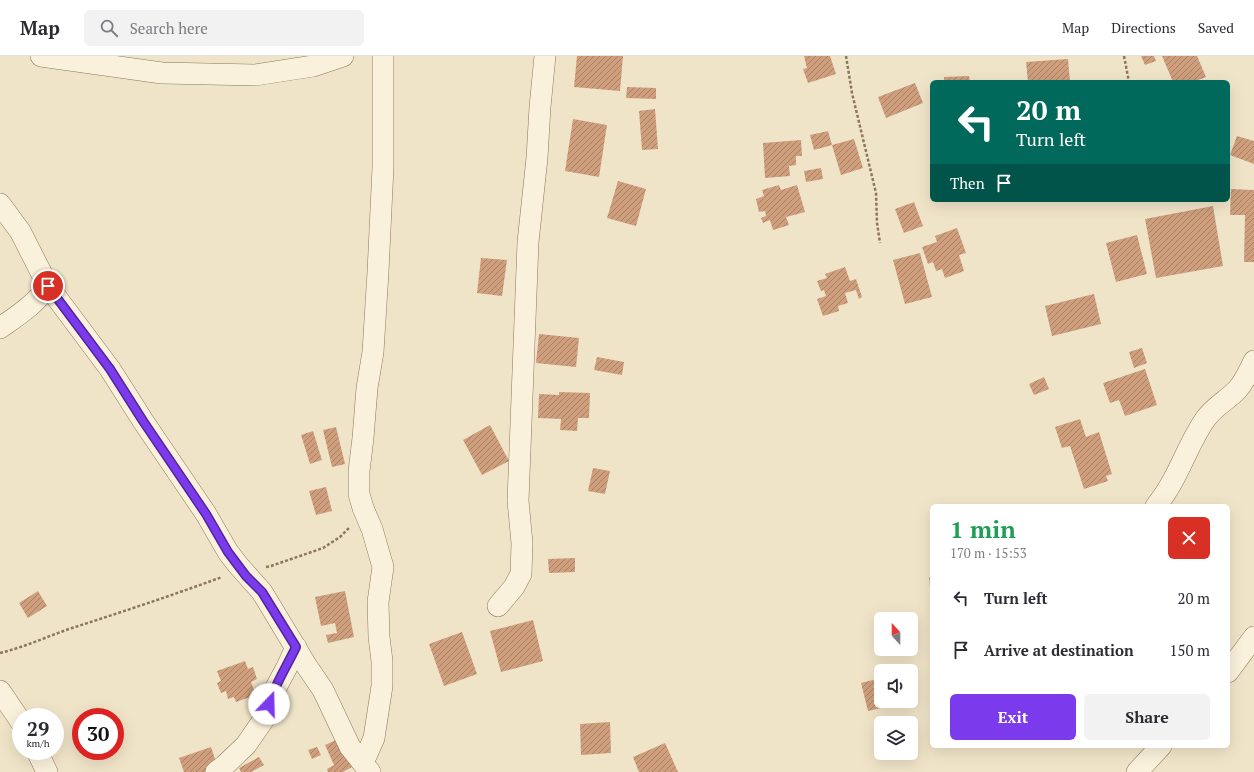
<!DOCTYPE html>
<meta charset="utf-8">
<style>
:root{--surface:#fff;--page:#f2f2f3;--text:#2b2b33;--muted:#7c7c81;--line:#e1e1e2;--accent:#7c3aed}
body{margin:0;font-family:"PT Serif",serif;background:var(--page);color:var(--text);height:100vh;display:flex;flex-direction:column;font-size:15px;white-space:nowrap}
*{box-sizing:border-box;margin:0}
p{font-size:13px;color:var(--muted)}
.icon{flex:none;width:22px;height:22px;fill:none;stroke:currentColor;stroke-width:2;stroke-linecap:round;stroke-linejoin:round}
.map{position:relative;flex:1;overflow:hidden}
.sheet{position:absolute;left:930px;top:448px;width:300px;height:244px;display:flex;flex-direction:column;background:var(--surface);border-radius:6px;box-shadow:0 4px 16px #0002}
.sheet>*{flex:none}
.guide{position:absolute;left:930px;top:24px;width:300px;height:122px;border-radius:6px;box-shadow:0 4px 16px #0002;background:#00695c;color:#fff;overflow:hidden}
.needle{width:26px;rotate:339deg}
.buttons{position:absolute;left:874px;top:556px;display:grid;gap:8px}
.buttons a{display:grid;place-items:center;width:44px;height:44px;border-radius:6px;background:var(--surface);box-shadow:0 4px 16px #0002;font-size:20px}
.speed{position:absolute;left:12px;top:652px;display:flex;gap:8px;font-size:20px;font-weight:700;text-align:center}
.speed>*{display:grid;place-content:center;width:52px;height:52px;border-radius:50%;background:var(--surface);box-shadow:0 4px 16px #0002;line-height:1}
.speed small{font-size:10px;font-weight:400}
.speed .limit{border:6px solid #d22;background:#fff;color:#111}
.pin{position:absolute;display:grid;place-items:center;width:34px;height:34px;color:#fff;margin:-17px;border:2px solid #fff;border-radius:50%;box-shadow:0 1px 4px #0007}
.me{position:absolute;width:44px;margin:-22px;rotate:21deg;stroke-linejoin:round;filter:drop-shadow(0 0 3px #0008)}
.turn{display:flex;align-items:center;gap:14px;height:84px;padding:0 20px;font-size:18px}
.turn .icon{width:52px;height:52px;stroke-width:2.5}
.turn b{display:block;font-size:28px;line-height:34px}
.then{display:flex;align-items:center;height:38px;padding:0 20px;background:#0003;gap:8px;font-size:15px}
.round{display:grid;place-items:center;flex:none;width:42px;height:42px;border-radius:6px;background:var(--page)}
.head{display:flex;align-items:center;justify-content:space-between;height:68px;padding:0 20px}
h1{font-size:24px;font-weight:700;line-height:30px;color:#1e9e55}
.primary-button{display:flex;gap:8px;margin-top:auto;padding:8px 20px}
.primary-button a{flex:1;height:46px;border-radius:6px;background:var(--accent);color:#fff;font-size:16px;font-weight:700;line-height:46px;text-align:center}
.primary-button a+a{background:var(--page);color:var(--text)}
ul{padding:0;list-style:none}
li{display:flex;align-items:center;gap:12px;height:52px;padding:0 20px}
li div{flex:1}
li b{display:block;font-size:15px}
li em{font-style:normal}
header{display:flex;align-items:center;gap:24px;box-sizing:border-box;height:56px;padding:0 20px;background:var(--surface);border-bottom:1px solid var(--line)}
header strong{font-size:19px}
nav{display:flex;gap:22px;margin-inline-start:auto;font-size:14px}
.search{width:280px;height:36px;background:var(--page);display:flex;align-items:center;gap:10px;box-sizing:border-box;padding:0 14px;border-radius:6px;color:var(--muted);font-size:15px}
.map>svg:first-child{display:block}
</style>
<header>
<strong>Map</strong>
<div class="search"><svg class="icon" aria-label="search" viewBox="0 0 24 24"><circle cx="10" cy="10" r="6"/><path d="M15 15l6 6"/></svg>Search here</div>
<nav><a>Map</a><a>Directions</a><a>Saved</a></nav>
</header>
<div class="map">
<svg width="1254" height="716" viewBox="0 0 1254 716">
<defs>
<pattern id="building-hatch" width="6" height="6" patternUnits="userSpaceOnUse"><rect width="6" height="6" fill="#cf9f7d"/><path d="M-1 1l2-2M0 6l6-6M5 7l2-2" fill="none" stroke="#a98266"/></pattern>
</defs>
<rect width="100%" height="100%" fill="#f0e4c8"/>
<!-- building -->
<g fill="url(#building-hatch)">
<polygon points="577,0 623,0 620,35 574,31"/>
<polygon points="804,0 830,0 836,18 808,27 803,13 807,12"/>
<polygon points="1141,0 1154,0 1156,5 1145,9"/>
<polygon points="1162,0 1197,0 1206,21 1193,26 1173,26"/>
<polygon points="1068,3 1070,26 1028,26 1026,6"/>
<polygon points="969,20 970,26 944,26 944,21"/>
<polygon points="915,27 923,47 886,62 878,41"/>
<polygon points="627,31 656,32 656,43 626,42"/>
<polygon points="655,53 658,93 642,94 639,55"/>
<polygon points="573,63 607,69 599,121 565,115"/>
<polygon points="828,75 832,89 814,94 810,79"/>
<polygon points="1237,80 1254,85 1254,108 1230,99"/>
<polygon points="854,83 863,112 841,119 832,89"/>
<polygon points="801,84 802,100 796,100 796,109 789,110 790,120 765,122 763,87"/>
<polygon points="821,112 823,123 806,126 804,115"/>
<polygon points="618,125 646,133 636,170 607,162"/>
<polygon points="779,129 781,134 797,129 805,156 786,161 789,169 773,174 770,164 763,167 761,162 766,160 765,155 759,156 756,143 764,140 762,134"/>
<polygon points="1231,133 1254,134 1254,206 1244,206 1245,159 1230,159"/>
<polygon points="914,146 923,170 904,177 895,153"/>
<polygon points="1213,150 1223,210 1156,222 1145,163"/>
<polygon points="957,172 966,197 959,199 964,215 945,222 942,213 936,215 933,206 928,208 922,191 937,186 935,180"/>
<polygon points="1137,179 1147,218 1116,226 1106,187"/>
<polygon points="920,197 932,241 905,248 893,204"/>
<polygon points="481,202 507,204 502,240 477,237"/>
<polygon points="845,211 850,225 856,223 862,241 859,243 856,234 845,237 848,247 838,250 839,255 823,260 817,243 826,240 824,234 821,235 817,225 827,222 825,218"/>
<polygon points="1094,238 1101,268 1052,280 1045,250"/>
<polygon points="539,278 579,282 576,311 536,307"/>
<polygon points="1142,292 1147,307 1134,312 1129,296"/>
<polygon points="597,301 624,306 622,319 594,314"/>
<polygon points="1145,313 1157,349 1125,360 1119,344 1110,347 1103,327"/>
<polygon points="1044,321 1049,333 1034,339 1029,328"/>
<polygon points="559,336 590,337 589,362 578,362 577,375 560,374 561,363 538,362 539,338 559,339"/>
<polygon points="1080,363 1086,381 1099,376 1112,418 1106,420 1108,425 1084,433 1070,390 1062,392 1055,371"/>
<polygon points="490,369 509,405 482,419 463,384"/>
<polygon points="336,371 345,408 332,411 323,374"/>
<polygon points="313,375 322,404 310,408 301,379"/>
<polygon points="593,412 610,415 605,438 588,435"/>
<polygon points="326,431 332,455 316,459 309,435"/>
<polygon points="575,502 575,516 549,517 548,503"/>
<polygon points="929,521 932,521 932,542 931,542"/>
<polygon points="38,535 47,550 28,562 19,547"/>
<polygon points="345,535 354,581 328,587 326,579 337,577 335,567 321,570 315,541"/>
<polygon points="533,564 543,605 501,616 490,575"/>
<polygon points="462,576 477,618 444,630 429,588"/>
<polygon points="245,605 248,613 253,611 257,623 251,626 256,639 236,646 234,641 228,643 226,635 221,637 217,627 221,625 217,615"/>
<polygon points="881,622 881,645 889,645 890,650 868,655 861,627"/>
<polygon points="610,666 611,697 581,699 580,668"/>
<polygon points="338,683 352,711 343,716 328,716 327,713 334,709 325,689"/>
<polygon points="665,687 678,716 639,716 633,701"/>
<polygon points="211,691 218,712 206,716 184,716 179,702"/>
<polygon points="317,691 321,699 312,703 308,694"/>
<polygon points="259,701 264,709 251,716 241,716 239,712"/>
</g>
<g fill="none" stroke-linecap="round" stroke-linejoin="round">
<defs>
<g id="minor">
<polyline points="41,0 162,17 255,19 313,10 343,0"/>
<polyline points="0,148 20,175 48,230 110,313 143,365 206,458 228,496 238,509 262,536 306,609 323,634 350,691 370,716"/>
<path d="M0,272C17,260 36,248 48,230"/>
<path d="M1156,450C1177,425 1186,392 1204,365C1212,352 1226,345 1237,334C1245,325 1249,315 1254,305"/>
<polyline points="498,550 514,531 521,518 522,487 518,445 528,186 537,102 540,51 545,0"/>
<polyline points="1228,616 1254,581"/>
<polyline points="0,635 21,666"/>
<polyline points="37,695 47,716"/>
<polyline points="363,707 374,682 382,630 382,605 379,581 378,546 383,511 372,473 363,452 359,438 359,415 363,382 367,332 373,296 378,216 383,111 383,0"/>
<polyline points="216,716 224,710 246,689 266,660 273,637 287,611 296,591"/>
<polyline points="1137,716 1161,690"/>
</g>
</defs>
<!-- minor casing -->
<use href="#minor" stroke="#8d765c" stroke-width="22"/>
<!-- path -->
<g stroke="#8d765c" stroke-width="2.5" stroke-dasharray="3 2" stroke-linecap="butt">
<polyline points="846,0 852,37 876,137 877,167 880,187"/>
<polyline points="1124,0 1129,26"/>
<polyline points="266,511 271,510 323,492 340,481 350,471"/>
<path d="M0,597C25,591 48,580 72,572C122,556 173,539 222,521"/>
</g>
<!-- minor -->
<use href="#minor" stroke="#faf1dc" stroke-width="21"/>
</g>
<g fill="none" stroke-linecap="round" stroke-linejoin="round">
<defs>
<path id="route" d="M48,230L110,313L143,365L206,458L228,496L246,520L262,536L296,591C287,610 275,628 269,648"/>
</defs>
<!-- route casing -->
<use href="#route" stroke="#51269a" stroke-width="10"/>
<!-- route -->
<use href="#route" stroke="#7c3aed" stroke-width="7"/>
</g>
</svg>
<div class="buttons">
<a><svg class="needle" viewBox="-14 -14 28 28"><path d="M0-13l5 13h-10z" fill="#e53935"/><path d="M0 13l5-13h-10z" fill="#7c7c81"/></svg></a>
<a><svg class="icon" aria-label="sound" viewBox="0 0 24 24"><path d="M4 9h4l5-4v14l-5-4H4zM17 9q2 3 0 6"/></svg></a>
<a><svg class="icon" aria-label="layers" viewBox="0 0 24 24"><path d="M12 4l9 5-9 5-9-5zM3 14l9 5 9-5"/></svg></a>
</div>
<div class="speed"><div>29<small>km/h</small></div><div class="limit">30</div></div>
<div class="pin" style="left:48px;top:230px;background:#d93025"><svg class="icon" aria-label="arrive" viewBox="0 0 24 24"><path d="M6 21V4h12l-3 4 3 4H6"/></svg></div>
<svg class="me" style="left:269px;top:648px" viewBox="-20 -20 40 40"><circle r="19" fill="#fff"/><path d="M0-13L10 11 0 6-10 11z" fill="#7c3aed"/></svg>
<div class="guide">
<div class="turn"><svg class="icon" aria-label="left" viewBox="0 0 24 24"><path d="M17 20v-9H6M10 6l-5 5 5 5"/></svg><div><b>20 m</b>Turn left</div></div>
<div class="then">Then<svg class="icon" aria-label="arrive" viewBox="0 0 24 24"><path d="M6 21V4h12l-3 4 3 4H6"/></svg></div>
</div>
<section class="sheet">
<div class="head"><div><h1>1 min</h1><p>170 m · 15:53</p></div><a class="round" style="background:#d93025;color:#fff"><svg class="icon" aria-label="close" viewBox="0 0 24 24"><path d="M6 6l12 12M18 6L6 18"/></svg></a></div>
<ul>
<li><svg class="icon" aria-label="left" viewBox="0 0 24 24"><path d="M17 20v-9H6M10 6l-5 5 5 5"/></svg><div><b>Turn left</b></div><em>20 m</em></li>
<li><svg class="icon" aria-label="arrive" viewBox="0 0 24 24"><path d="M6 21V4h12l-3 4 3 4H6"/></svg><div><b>Arrive at destination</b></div><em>150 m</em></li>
</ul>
<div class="primary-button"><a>Exit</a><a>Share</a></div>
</section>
</div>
